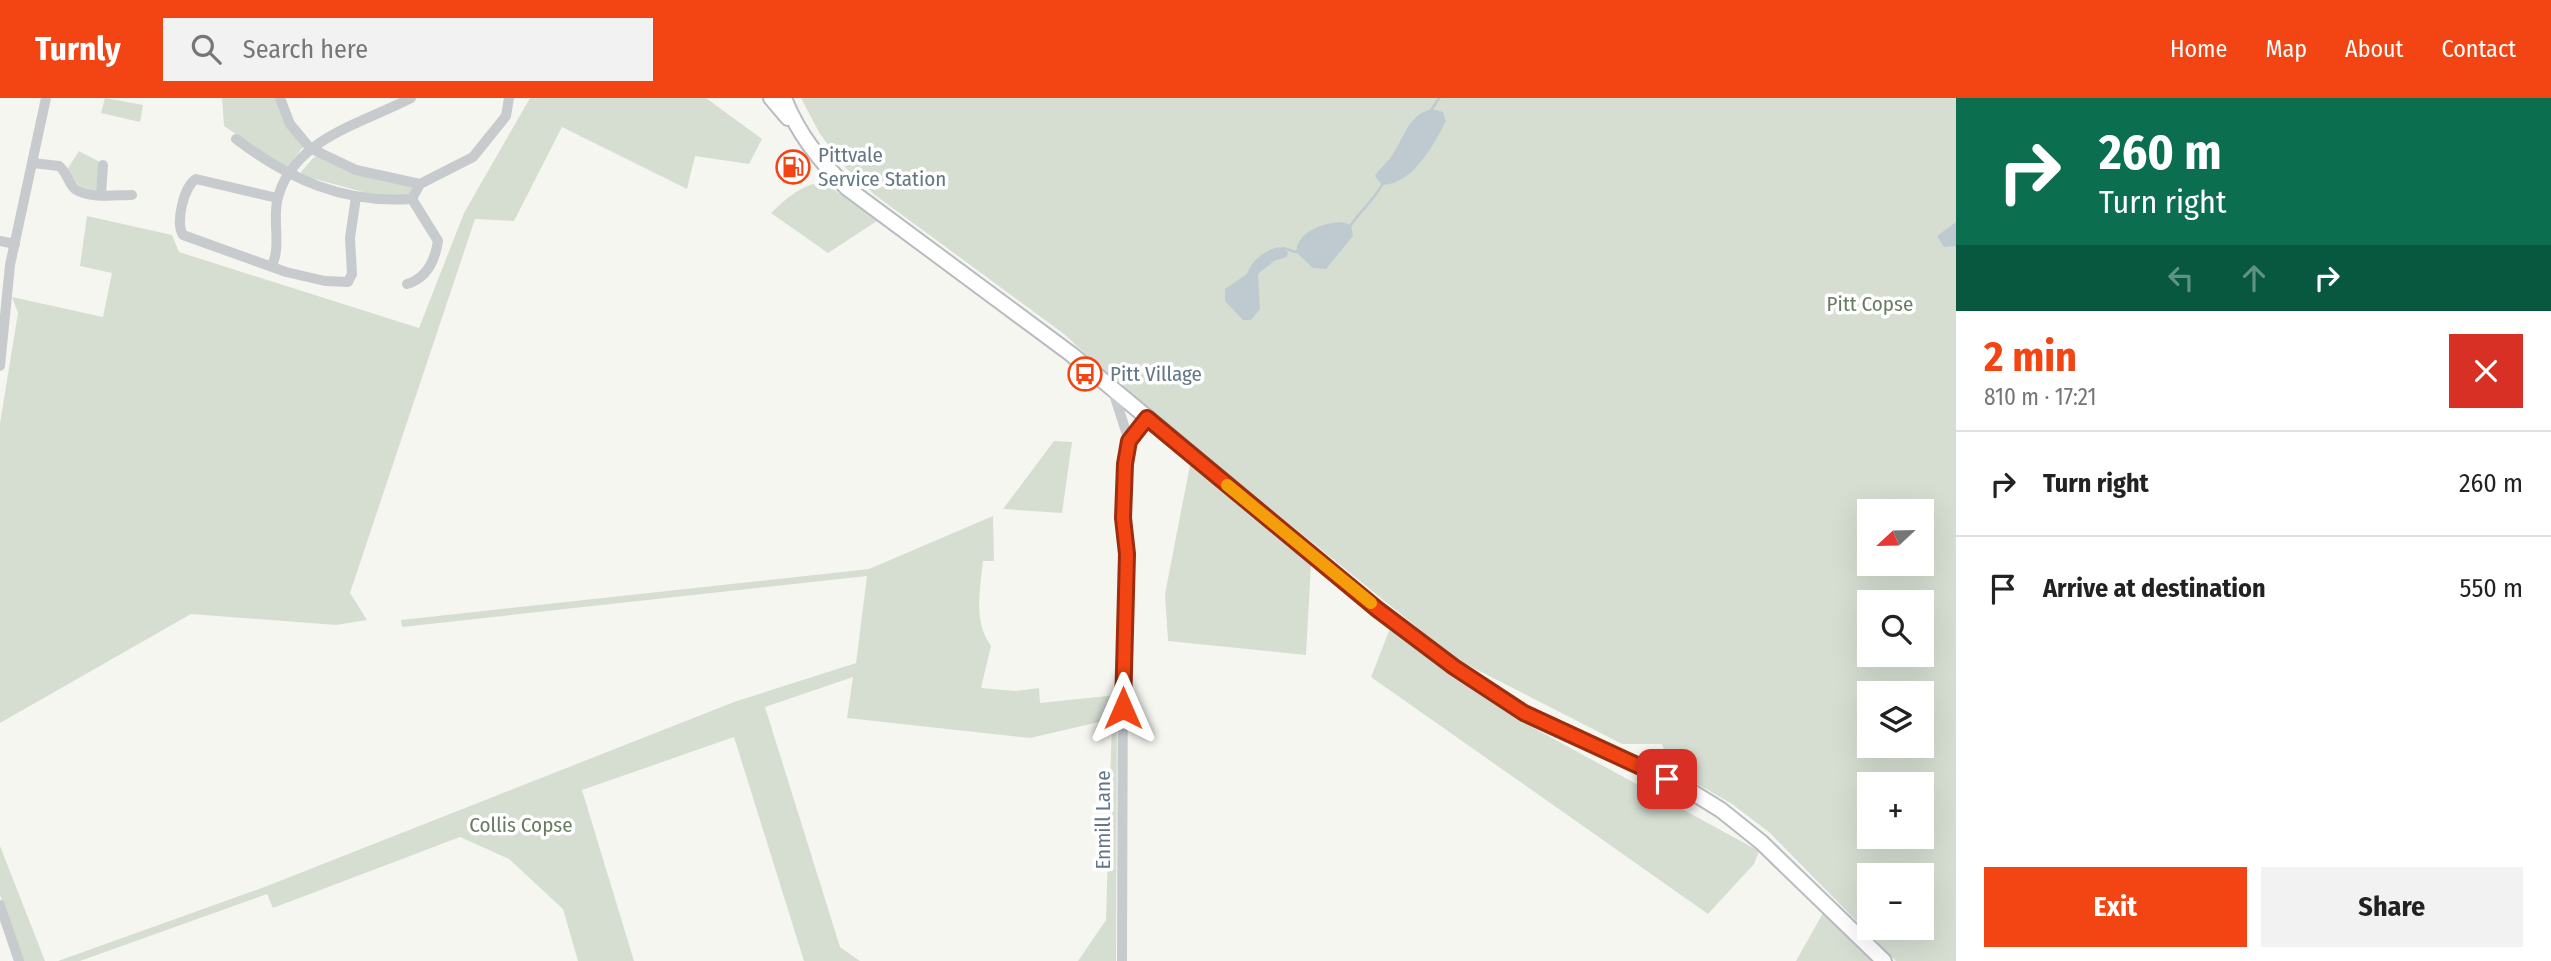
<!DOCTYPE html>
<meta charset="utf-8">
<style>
:root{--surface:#fff;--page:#f2f2f2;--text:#222;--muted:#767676;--line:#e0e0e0;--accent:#f34514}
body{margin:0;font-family:"Fira Sans Condensed",sans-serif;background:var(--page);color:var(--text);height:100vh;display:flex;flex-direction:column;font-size:26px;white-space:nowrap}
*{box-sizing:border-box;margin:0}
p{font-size:23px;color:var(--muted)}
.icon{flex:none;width:38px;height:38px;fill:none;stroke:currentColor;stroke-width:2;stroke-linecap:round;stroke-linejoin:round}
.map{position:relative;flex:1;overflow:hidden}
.details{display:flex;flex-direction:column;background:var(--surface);width:595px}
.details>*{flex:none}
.banner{background:#0b6e4f;color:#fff;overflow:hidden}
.needle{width:46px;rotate:248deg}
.tools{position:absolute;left:1857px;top:401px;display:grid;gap:14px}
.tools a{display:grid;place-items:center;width:77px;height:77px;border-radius:0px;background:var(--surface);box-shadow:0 7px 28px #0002;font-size:35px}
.pin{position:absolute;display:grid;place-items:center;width:60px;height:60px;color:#fff;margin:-30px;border-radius:14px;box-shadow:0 4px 10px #0006}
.me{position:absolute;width:77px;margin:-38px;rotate:0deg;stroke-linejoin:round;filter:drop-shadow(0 0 5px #0008)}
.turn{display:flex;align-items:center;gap:24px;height:147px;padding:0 28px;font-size:32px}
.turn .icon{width:91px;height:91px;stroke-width:2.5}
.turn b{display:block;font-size:49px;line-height:60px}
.lanes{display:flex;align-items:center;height:66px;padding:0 28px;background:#0003;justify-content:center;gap:35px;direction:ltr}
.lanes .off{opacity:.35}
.round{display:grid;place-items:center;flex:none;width:74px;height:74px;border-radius:0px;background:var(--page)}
.head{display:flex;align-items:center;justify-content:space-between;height:119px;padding:0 28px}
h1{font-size:42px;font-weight:700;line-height:52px;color:var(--accent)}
.cta{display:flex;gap:14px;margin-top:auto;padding:14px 28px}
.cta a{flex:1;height:80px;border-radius:0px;background:var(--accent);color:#fff;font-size:28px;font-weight:700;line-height:80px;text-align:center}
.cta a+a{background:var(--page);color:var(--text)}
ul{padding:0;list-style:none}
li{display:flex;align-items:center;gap:21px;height:105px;padding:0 28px;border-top:2px solid var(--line)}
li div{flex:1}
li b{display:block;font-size:26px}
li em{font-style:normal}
header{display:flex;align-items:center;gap:42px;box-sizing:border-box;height:98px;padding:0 35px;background:var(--accent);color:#fff}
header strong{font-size:33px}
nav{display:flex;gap:38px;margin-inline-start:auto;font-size:24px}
.search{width:490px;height:63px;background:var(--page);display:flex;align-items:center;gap:18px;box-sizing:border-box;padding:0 24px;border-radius:0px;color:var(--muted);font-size:26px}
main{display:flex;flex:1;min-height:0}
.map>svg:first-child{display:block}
</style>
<header>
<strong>Turnly</strong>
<div class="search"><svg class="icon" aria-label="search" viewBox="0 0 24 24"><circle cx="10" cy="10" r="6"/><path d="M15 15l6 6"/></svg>Search here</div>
<nav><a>Home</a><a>Map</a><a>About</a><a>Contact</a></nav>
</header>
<main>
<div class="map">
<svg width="1956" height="863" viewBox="0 0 1956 863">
<rect width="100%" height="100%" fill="#f6f6f1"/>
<!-- green -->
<g fill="#d6ded2" fill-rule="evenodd">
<polygon points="105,0 143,7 140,24 101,15"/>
<polygon points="222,0 277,0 303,49 286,70 224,28"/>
<polygon points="530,0 706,0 762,41 749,66 695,58 687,91 562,29 514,123 475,121 350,495 367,522 336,527 191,516 0,625 0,325 18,215 12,199 103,219 112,175 80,168 87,118 172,137 179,154 419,230 464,115"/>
<path d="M801,0H1956V863H1896L1770,735L1732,706L1672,671L1662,646H1622L1456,561L1121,289L1064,236L875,97L846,70L820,36ZM1869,413H1922V466H1869ZM1869,504H1922V556H1869ZM1869,595H1922V648H1869ZM1869,686H1922V738H1869ZM1869,777H1922V830H1869Z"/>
<path d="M79,53L100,64L99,93C81,90 75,88 68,70Z"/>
<polygon points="318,58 355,76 413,88 411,98 374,97 304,78 301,74 313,60"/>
<path d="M825,85L877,123L828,155L771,115C786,101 803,84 825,85Z"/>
<polygon points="1054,343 1072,344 1062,415 1003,411"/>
<polygon points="1191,362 1311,466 1306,557 1168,543 1165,496"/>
<path d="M993,418L994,463H983C980,493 973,523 991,548L981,590L1015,593L1039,590L1040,605L1117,597L1116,863H1078L1106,822L1112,621L1030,640L847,620L853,579L765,609L840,849L860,863H804L734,639L582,692L634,863H578L563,811L509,761L460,739L273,810L267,796L80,863H58L267,788L734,604L856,565L867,478L402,529L401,522L869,471Z"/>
<polygon points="1391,528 1450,574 1521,623 1759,753 1754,766 1708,816 1371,579"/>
<polygon points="0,748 45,863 22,863 0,797"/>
<polygon points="1823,815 1872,863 1796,863"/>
</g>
<!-- water -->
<g fill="#becacf">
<path d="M1432,11L1443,14L1446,23C1433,48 1413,86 1382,87L1375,78C1380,70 1388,64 1393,56C1405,38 1408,17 1432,11Z"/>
<path d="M1342,124L1351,127L1353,138L1326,171L1313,170L1296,154C1298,132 1324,125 1342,124Z"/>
<polygon points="1956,124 1956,148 1944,149 1937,138"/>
<path d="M1280,149L1288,154L1287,159L1274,163L1258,176L1260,211L1251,222H1243L1225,203V191L1247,176C1251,163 1266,151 1280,149Z"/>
</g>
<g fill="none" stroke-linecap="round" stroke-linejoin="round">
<!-- stream -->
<g stroke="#becacf" stroke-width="2.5">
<polyline points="1432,11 1439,0"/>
<path d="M1351,127C1361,112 1373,103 1382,87"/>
<polyline points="1283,150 1296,154"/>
</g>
<defs>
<g id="primary">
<polyline points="771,0 788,20"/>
<path d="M784,0C798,36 820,63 847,90L1071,256L1377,511L1454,569L1524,615L1684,689L1721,712L1761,744L1884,863"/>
</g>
</defs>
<!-- primary casing -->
<use href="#primary" stroke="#b8bcc0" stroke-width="18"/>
<!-- minor -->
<g stroke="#c8cbce" stroke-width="10">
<polyline points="280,0 290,26 310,50 356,72 420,86 473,59 506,18 509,0"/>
<path d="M236,41C289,81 343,106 412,101L420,86"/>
<path d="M33,65L59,68C67,74 68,85 75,91C90,101 116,97 132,97"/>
<polyline points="101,97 103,67"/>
<path d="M277,100L196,81C184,88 175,125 183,137L286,174L325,183L348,184L352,176L350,140L356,99"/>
<polyline points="0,143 15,146"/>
<path d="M272,167C281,150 273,123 277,104C289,42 363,25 411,0"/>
<path d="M407,186C427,180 435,163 438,143L412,101"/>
<polyline points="0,268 10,167 46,0"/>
<polyline points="1113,293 1129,343 1122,395 1127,456 1123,554 1122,863"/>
<polyline points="1129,343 1148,320"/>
<polyline points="0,807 19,863"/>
</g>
<!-- primary -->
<use href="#primary" stroke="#fff" stroke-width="14"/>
</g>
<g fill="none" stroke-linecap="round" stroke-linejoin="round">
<defs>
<polyline id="route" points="1123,610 1127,456 1123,420 1125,366 1129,343 1147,320 1377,511 1454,569 1524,615 1667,681"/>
</defs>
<!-- route casing -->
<use href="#route" stroke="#9e2d0d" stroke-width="18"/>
<!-- route -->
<use href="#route" stroke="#f34514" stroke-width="12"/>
<!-- slow -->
<polyline stroke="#f59e0b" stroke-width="12" points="1227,387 1371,505"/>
</g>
<!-- icons -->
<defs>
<symbol id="fuel-ring" viewBox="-11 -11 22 22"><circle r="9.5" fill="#fff" stroke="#f34514" stroke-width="1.5"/><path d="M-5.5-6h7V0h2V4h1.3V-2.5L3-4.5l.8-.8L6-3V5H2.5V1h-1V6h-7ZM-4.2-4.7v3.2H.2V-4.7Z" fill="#f34514"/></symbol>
<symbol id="bus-ring" viewBox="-11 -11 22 22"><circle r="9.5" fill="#fff" stroke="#f34514" stroke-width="1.5"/><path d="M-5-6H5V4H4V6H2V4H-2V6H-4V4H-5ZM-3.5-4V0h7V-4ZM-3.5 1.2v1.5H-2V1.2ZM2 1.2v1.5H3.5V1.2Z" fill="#f34514"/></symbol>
</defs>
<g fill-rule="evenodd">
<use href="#fuel-ring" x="774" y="50" width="38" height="38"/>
<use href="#bus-ring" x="1066" y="257" width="38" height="38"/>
</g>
<g text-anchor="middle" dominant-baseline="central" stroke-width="7" stroke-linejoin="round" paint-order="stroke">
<!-- poi labels -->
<g font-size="21" fill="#627685" stroke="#fff" text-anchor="start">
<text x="818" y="57">Pittvale<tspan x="818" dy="24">Service Station</tspan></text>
<text x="1110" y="276">Pitt Village</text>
</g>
<!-- park labels -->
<g font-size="21" fill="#677c61" stroke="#fff">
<text x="1870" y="206">Pitt Copse</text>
<text x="521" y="727">Collis Copse</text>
</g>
<!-- street labels -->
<g font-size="21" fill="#627685" stroke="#fff">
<text transform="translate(1103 722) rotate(-90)">Enmill Lane</text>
</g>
</g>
</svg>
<div class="tools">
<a><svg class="needle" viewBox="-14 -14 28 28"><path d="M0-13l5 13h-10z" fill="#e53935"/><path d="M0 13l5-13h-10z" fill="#767676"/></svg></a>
<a><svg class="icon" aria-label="search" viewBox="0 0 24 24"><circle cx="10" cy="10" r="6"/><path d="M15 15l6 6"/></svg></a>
<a><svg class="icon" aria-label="layers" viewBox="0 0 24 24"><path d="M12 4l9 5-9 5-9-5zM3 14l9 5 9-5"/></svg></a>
<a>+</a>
<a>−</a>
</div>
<div class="pin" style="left:1667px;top:681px;background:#d93025"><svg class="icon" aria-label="arrive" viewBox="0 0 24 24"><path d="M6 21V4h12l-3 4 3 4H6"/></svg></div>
<svg class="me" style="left:1123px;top:610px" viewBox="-20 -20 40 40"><path d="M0-17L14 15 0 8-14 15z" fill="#f34514" stroke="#fff" stroke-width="4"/></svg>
</div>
<section class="details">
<div class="banner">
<div class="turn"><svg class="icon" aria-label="right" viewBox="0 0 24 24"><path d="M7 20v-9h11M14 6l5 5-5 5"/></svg><div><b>260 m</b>Turn right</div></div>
<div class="lanes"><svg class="icon off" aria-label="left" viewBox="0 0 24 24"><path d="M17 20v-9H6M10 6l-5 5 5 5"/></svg><svg class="icon off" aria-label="ahead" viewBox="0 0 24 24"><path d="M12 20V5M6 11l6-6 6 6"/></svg><svg class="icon" aria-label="right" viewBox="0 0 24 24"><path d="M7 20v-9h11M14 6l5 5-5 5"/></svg></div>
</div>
<div class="head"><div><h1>2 min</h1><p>810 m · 17:21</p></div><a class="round" style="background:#d93025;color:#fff"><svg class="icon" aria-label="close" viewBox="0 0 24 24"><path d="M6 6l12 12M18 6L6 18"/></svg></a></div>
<ul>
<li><svg class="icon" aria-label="right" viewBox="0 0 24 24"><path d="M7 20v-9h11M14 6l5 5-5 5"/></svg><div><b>Turn right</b></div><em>260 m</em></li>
<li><svg class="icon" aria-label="arrive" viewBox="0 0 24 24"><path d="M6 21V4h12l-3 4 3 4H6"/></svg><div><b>Arrive at destination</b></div><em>550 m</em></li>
</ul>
<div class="cta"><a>Exit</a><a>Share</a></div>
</section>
</main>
